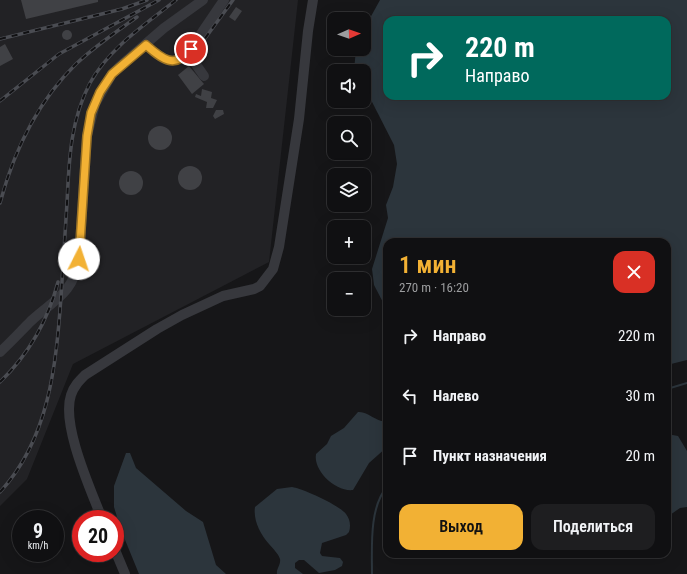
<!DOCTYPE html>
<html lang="ru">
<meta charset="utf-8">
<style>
:root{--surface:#101012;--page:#1e1e20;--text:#f1f3f6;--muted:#9c9d9f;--line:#303032;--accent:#f2b134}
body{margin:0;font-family:"Roboto Condensed",sans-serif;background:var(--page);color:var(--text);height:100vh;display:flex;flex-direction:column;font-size:15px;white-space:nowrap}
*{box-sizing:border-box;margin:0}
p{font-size:13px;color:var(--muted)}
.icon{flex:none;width:22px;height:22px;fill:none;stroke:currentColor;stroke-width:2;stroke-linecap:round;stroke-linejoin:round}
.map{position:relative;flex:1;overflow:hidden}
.details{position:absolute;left:383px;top:238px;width:288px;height:320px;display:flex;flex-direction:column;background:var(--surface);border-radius:12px;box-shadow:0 4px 16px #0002,0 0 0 1px var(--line)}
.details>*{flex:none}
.top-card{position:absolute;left:383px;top:16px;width:288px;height:84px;border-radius:12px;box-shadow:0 4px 16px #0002,0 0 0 1px var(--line);background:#00695c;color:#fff;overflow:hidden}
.needle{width:26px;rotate:88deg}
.controls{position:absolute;left:327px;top:12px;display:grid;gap:8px}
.controls a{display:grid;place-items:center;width:44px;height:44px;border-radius:8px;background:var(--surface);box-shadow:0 4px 16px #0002,0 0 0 1px var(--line);font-size:20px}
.speed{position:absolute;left:12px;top:510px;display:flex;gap:8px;font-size:20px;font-weight:700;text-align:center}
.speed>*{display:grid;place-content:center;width:52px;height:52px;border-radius:50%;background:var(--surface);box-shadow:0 4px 16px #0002,0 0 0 1px var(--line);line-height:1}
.speed small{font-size:10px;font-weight:400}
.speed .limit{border:6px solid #d22;background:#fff;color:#111}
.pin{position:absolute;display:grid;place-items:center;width:34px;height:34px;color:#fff;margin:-17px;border:2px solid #fff;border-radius:50%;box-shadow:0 1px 4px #0007}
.me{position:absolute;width:44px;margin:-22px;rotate:4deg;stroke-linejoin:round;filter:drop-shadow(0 0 3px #0008)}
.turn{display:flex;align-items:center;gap:14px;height:84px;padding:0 16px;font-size:18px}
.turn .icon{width:52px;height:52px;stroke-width:2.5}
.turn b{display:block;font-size:28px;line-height:34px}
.round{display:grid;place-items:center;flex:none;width:42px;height:42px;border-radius:12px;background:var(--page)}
.summary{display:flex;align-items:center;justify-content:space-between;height:68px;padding:0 16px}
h1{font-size:24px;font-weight:600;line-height:30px;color:var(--accent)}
.cta{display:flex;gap:8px;margin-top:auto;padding:8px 16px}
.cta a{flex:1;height:46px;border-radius:12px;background:var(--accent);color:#111;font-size:16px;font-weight:600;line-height:46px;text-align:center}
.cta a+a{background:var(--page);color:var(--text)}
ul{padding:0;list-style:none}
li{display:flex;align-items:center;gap:12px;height:60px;padding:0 16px}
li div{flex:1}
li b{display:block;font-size:15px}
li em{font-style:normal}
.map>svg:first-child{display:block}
</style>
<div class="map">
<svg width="687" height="574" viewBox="0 0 687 574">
<rect width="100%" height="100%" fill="#161618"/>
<!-- built -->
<polygon fill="#222225" points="0,0 298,0 269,262 73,364 27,479 0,506"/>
<!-- water -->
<g fill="#2c353c" fill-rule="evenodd">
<path d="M380,0H687V360L667,365V242H387V310L374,285L372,269L388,218L386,205L393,187L397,164L394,145L369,96L364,90V71H354L356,49H364V29ZM387,20H667V96H387Z"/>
<path d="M358,412C369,411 376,423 387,421V447L369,463L353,490C336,492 313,471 316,454L327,444L331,436L344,428Z"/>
<polygon points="667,434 678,436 687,451 687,507 680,508 667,517"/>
<polygon points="126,453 130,453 136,468 186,511 203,522 216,565 226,574 139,574 121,530 114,507 114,486"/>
<path d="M292,487C304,489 339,505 346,514C350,519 351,526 349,532L346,535L322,543L320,553L322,556L340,558L343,562L342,566L335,570L319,573L304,560H299L295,563V568L303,574H277C276,569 281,565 280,559C278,553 273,549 269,544C260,534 253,520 255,507L277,489Z"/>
</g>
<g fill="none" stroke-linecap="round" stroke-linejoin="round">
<!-- stream -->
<g stroke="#2c353c" stroke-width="2">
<polyline points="667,389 687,383"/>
<path d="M372,574C372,548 369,507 387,487"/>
</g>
</g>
<!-- building -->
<g fill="#404145">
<polygon points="21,0 98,0 98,2 26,19"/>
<polygon points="236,7 242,11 235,21 229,17"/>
<circle cx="67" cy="35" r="5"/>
<polygon points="5,44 13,59 0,66 0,47"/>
<polygon points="189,66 204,84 192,94 178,75"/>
<polygon points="202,89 212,92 211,98 217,100 213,108 206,108 207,102 195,97 196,94 201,96"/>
<polygon points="216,110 223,110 224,114 215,119 213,116"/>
<circle cx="160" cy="138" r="12"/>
<circle cx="190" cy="178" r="12"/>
<circle cx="131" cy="183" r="12"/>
</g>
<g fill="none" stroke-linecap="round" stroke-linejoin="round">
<!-- minor -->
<g stroke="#37383d" stroke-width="10">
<path d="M146,45C161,58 170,68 188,53L224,0"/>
<polyline points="188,53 204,76"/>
<path d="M0,352C11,342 21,331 31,321C55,299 73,294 79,259L87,136L95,104L112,74L120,66L164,28L203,0"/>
<path d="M102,519C91,490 61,425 71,395C74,386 79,381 85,375L157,329L182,315L223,296L254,289L260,286L273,269L279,247L299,119L308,31L313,0"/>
<polyline points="115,550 125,574"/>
</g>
<defs>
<g id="rail">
<polyline points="0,39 122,9 147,0"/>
<polyline points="198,48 233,0"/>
<polyline points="0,101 59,54 159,0"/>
<path d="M0,203C14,151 37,102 76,64C95,46 116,32 137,17"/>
<path d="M0,382C28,355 48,320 58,282"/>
<path d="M0,492C49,439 56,366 61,297C63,266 65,235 67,203C69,162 70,121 90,83C109,48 146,24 176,0"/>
</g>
</defs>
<!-- rail casing -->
<use href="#rail" stroke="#4a4c52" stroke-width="3.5"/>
<!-- rail -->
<use href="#rail" stroke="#111113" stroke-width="2" stroke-dasharray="6" stroke-linecap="butt"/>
</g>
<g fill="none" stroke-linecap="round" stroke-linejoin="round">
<defs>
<path id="route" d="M79,259L87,136L91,113L100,92L112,74L146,45C162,59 175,70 191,49"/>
</defs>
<!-- route casing -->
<use href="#route" stroke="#9d7322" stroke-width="10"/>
<!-- route -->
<use href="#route" stroke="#f2b134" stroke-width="7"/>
</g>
</svg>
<div class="controls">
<a><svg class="needle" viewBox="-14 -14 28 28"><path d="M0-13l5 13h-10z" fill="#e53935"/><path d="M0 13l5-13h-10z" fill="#9c9d9f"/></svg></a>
<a><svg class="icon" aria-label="sound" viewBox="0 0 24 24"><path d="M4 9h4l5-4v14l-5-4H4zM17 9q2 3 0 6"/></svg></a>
<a><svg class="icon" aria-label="search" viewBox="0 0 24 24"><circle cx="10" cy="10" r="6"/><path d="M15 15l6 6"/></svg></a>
<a><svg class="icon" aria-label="layers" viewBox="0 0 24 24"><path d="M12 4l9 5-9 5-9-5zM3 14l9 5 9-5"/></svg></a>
<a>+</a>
<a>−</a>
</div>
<div class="speed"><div>9<small>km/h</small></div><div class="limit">20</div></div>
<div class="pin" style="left:191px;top:49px;background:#d93025"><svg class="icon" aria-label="arrive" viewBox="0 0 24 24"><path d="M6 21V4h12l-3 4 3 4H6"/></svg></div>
<svg class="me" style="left:79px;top:259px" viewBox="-20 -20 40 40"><circle r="19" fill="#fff"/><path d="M0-13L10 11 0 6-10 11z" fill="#f2b134"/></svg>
<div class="top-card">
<div class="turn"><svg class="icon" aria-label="right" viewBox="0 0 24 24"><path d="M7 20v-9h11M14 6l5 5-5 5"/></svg><div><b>220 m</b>Направо</div></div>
</div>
<section class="details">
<div class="summary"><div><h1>1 мин</h1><p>270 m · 16:20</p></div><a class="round" style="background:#d93025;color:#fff"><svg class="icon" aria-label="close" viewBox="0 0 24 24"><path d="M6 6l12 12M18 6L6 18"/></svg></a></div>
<ul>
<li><svg class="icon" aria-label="right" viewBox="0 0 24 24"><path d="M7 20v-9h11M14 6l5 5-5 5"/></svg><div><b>Направо</b></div><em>220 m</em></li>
<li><svg class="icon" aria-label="left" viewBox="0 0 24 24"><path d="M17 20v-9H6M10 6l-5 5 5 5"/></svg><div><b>Налево</b></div><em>30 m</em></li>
<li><svg class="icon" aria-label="arrive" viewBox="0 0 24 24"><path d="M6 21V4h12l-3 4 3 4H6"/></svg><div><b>Пункт назначения</b></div><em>20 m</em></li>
</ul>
<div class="cta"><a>Выход</a><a>Поделиться</a></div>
</section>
</div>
